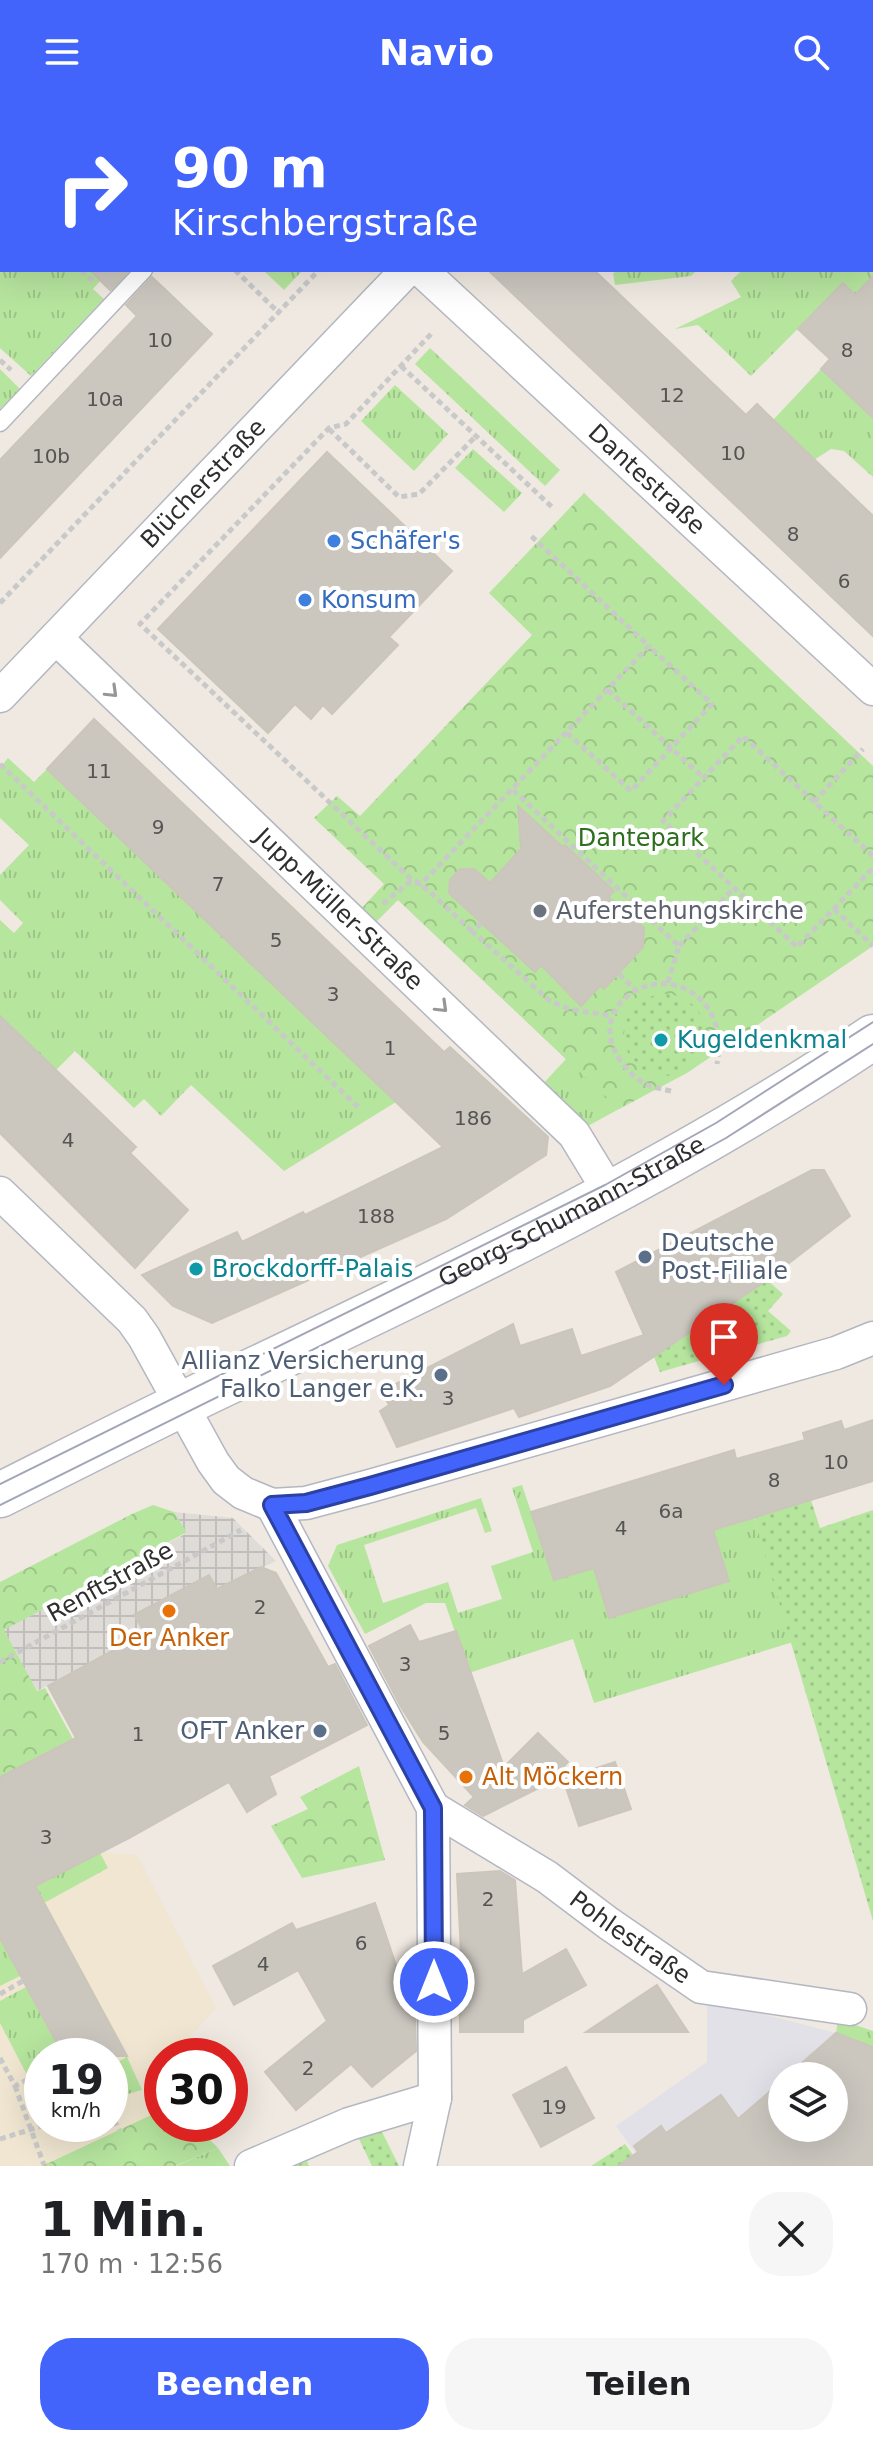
<!DOCTYPE html>
<html lang="de">
<meta charset="utf-8">
<style>
:root{--surface:#fff;--page:#f6f6f6;--text:#202124;--muted:#757577;--accent:#4264fb}
body{margin:0;font-family:"DejaVu Sans",sans-serif;background:var(--page);color:var(--text);height:100vh;display:flex;flex-direction:column;font-size:30px;white-space:nowrap}
*{box-sizing:border-box;margin:0}
p{font-size:26px;color:var(--muted)}
.icon{flex:none;width:44px;height:44px;fill:none;stroke:currentColor;stroke-width:2;stroke-linecap:round;stroke-linejoin:round}
.map{position:relative;height:2062px;overflow:hidden}
.details{display:flex;flex-direction:column;background:var(--surface);flex:1}
.details>*{flex:none}
.top-card{position:absolute;left:0px;top:0px;width:874px;height:168px;box-shadow:0 8px 32px #0002;background:#4264fb;color:#fff;overflow:hidden}
.fabs{position:absolute;left:768px;top:1958px;display:grid;gap:16px}
.fabs a{display:grid;place-items:center;width:80px;height:80px;border-radius:50%;background:var(--surface);box-shadow:0 8px 32px #0002;font-size:40px}
.speed{position:absolute;left:24px;top:1934px;display:flex;gap:16px;font-size:40px;font-weight:700;text-align:center}
.speed>*{display:grid;place-content:center;width:104px;height:104px;border-radius:50%;background:var(--surface);box-shadow:0 8px 32px #0002;line-height:1}
.speed small{font-size:20px;font-weight:400}
.speed .limit{border:12px solid #d22;background:#fff;color:#111}
.pin{position:absolute;display:grid;place-items:center;width:68px;height:68px;color:#fff;margin:-82px -34px;border-radius:50% 50% 50% 0;rotate:-45deg;box-shadow:0 0 8px #0007}
.pin .icon{rotate:45deg}
.me{position:absolute;width:88px;margin:-44px;rotate:0deg;stroke-linejoin:round;filter:drop-shadow(0 0 6px #0008)}
.turn{display:flex;align-items:center;gap:28px;height:168px;padding:0 40px;font-size:36px}
.turn .icon{width:104px;height:104px;stroke-width:2.5}
.turn b{display:block;font-size:56px;line-height:68px}
.round{display:grid;place-items:center;flex:none;width:84px;height:84px;border-radius:32px;background:var(--page)}
.head{display:flex;align-items:center;justify-content:space-between;height:136px;padding:0 40px}
h1{font-size:48px;font-weight:700;line-height:60px}
.primary-button{display:flex;gap:16px;margin-top:auto;padding:16px 40px}
.primary-button a{flex:1;height:92px;border-radius:32px;background:var(--accent);color:#fff;font-size:32px;font-weight:700;line-height:92px;text-align:center}
.primary-button a+a{background:var(--page);color:var(--text)}
header{display:flex;justify-content:space-between;align-items:center;height:104px;padding:0 40px;background:var(--accent);color:#fff;font-size:36px;font-weight:700}
.map>svg:first-child{display:block}
</style>
<header><svg class="icon" aria-label="menu" viewBox="0 0 24 24"><path d="M4 6h16M4 12h16M4 18h16"/></svg>Navio<svg class="icon" aria-label="search" viewBox="0 0 24 24"><circle cx="10" cy="10" r="6"/><path d="M15 15l6 6"/></svg></header>
<div class="map">
<svg width="873" height="2062" viewBox="0 0 873 2062">
<defs>
<pattern id="grass-tufts" width="24" height="20" patternUnits="userSpaceOnUse" patternTransform="scale(2)"><rect width="24" height="20" fill="#b6e59e"/><path d="M3 7l-1-3M5 7V3M7 7l1-3M15 17l-1-3M17 17v-4M19 17l1-3" fill="none" stroke="#9dc588"/></pattern>
<pattern id="park-crowns" width="20" height="18" patternUnits="userSpaceOnUse" patternTransform="scale(2)"><rect width="20" height="18" fill="#b6e59e"/><path d="M2 6a3 3 0 1 1 6 0M12 15a3 3 0 1 1 6 0" fill="none" stroke="#9dc588"/></pattern>
<pattern id="garden-dots" width="8" height="8" patternUnits="userSpaceOnUse" patternTransform="scale(2)"><rect width="8" height="8" fill="#b6e59e"/><path d="M2 2h.1M6 6h.1" fill="none" stroke="#9dc588" stroke-width="1.8" stroke-linecap="round"/></pattern>
<pattern id="plaza-grid" width="8" height="8" patternUnits="userSpaceOnUse" patternTransform="scale(2)"><rect width="8" height="8" fill="#dfdcd8"/><path d="M0 4h8M4 0v8" fill="none" stroke="#c0bdba"/></pattern>
</defs>
<rect width="100%" height="100%" fill="#efe9e1"/>
<!-- industrial -->
<path fill="#e3e1e8" fill-rule="evenodd" d="M707,1896L836,1929L873,1943V2062H645L616,2022L707,1958ZM782,1972H834V2024H782Z"/>
<!-- education -->
<path fill="#f0e6d1" fill-rule="evenodd" d="M73,1635L108,1704L100,1748L137,1751L216,1904L172,1952H162V1962L150,1975L162,1987V2020L175,2062H0V1673ZM42,1952H110V2020H42Z"/>
<!-- grass -->
<g fill="url(#grass-tufts)">
<polygon points="872,73 873,172 855,191 843,179 751,272 698,221 675,225 741,193 731,177 742,166 872,166"/>
<polygon points="0,81 2,83 2,166 90,166 100,176 110,166 131,166 112,187 101,176 93,185 104,195 31,272 0,244"/>
<polygon points="263,166 303,166 284,186"/>
<polygon points="621,166 697,166 691,172 615,181 613,169"/>
<polygon points="430,244 560,366 545,382 415,260"/>
<polygon points="0,265 20,285 0,305"/>
<polygon points="821,265 873,314 873,373 844,347 831,345 814,356 773,316"/>
<polygon points="395,281 448,330 414,367 361,317"/>
<polygon points="473,345 522,389 504,408 455,364"/>
<polygon points="8,654 34,678 47,665 396,998 284,1067 191,981 161,1012 144,995 134,1004 75,947 56,966 0,912 0,816 14,829 23,819 0,796 0,771 29,741 0,714 0,664"/>
<polygon points="397,795 641,993 586,1023 541,982 566,955"/>
<polygon points="522,1381 554,1476 594,1464 610,1514 728,1477 713,1426 754,1413 793,1538 594,1599 573,1535 469,1569 445,1499 426,1499 365,1530 328,1462 337,1441 481,1394 492,1427 485,1429 476,1404 364,1441 383,1499 448,1478 458,1509 502,1495 491,1462 533,1448 512,1384"/>
<polygon points="100,1749 108,1764 0,1823 0,1800"/>
<polygon points="0,1834 20,1872 0,1882"/>
<polygon points="26,1883 63,1950 58,1952 42,1952 42,1961 26,1969 0,1919 0,1897"/>
<polygon points="838,1915 873,1927 873,1943 836,1929"/>
<polygon points="127,1953 142,1986 110,1995 110,1962"/>
<polygon points="218,2044 230,2062 176,2062"/>
</g>
<!-- park -->
<g fill="url(#park-crowns)">
<polygon points="584,389 873,662 873,842 687,969 619,1005 398,796 375,819 361,805 384,780 314,714 337,692 360,712 532,531 489,489"/>
<polygon points="153,1401 174,1408 187,1428 5,1526 37,1587 45,1584 73,1635 0,1673 0,1478 132,1410"/>
<polygon points="359,1662 385,1756 302,1774 271,1722 308,1705 300,1693"/>
<polygon points="162,2006 162,2020 194,2020 218,2044 175,2062 42,2062"/>
</g>
<!-- garden -->
<g fill="url(#garden-dots)">
<circle cx="665" cy="931" r="41"/>
<polygon points="767,1176 783,1190 768,1207 791,1227 787,1232 660,1268 654,1253"/>
<polygon points="811,1396 820,1424 873,1406 873,1817 754,1413"/>
<polygon points="360,2026 381,2026 399,2062 372,2062 358,2033 307,2057 309,2062 284,2062"/>
<polygon points="625,2040 641,2062 591,2062"/>
</g>
<!-- plaza -->
<polygon fill="url(#plaza-grid)" points="174,1408 233,1414 276,1457 217,1485 208,1471 135,1511 145,1529 37,1587 4,1526 187,1429"/>
<!-- building -->
<g fill="#cbc7bf" stroke="#cbc5ba" stroke-width="2">
<polygon points="90,166 129,166 110,186"/>
<polygon points="488,166 594,166 746,311 757,300 873,412 873,532"/>
<polygon points="873,172 873,314 821,265 830,255 798,225 843,179 855,191"/>
<polygon points="152,173 212,230 0,454 0,356 137,212 126,201"/>
<polygon points="327,348 452,467 389,533 398,541 332,610 323,601 311,615 295,600 268,629 158,525"/>
<polygon points="94,615 444,948 450,943 548,1033 546,1051 446,1115 212,1219 173,1202 142,1171 237,1128 242,1138 303,1108 305,1111 443,1043 47,665"/>
<polygon points="518,702 563,743 565,741 614,787 608,793 644,824 643,843 604,885 600,882 581,902 541,861 535,868 449,789 450,776 460,765 474,765 490,779 521,745"/>
<polygon points="0,912 136,1043 130,1049 188,1106 135,1164 0,1029"/>
<polygon points="812,1066 824,1066 850,1112 767,1176 610,1282 519,1313 514,1304 397,1343 380,1307 389,1301 382,1287 513,1220 520,1242 572,1225 581,1252 644,1231 616,1168"/>
<polygon points="873,1316 873,1377 713,1426 729,1477 609,1514 594,1464 554,1476 531,1408 734,1346 736,1355 805,1336 803,1329 841,1317 844,1326"/>
<polygon points="261,1463 276,1469 328,1563 335,1560 367,1621 269,1672 276,1690 247,1708 229,1678 129,1734 35,1782 127,1952 64,1952 0,1834 0,1673 76,1634 48,1582 145,1529 134,1511 209,1471 217,1485"/>
<polygon points="410,1521 419,1538 456,1527 504,1663 538,1629 568,1658 547,1680 483,1712 465,1701 474,1693 423,1638 401,1603 369,1542"/>
<polygon points="615,1658 631,1705 579,1722 563,1675"/>
<polygon points="500,1767 515,1776 522,1870 566,1845 586,1881 523,1916 523,1928 460,1928 459,1869 462,1869 457,1770"/>
<polygon points="375,1799 402,1879 415,1907 416,1947 372,1983 351,1960 296,2006 265,1968 327,1917 298,1866 234,1901 213,1862 292,1819 296,1826"/>
<polygon points="657,1881 688,1928 586,1928"/>
<polygon points="836,1929 873,1943 873,2062 618,2062 638,2048 634,2042 661,2022 666,2029 721,1991 738,2015 782,1977 782,2024 834,2024 834,1972 787,1972"/>
<polygon points="566,1963 594,2014 541,2043 513,1991"/>
</g>
<g fill="none" stroke-linecap="round" stroke-linejoin="round">
<defs>
<polyline id="service" points="0,319 144,166"/>
<g id="minor">
<polyline points="246,0 248,2"/>
<polyline points="569,2 571,0"/>
<path id="s1" d="M421,166L873,585"/>
<path id="s2" d="M56,534L574,1030L610,1089"/>
<path id="s3" d="M0,592L407,166"/>
<polyline points="0,1089 132,1216 144,1233 213,1358 226,1376 243,1389 272,1401 306,1399 370,1382 836,1249 873,1234"/>
<polyline points="272,1401 433,1704 435,1994 420,2062"/>
<path id="s4" d="M433,1704L547,1773L608,1819L701,1883L850,1905"/>
<polyline points="251,2062 349,2020 435,1994"/>
</g>
<g id="secondary">
<path id="s5" d="M0,1391C80,1351 158,1311 239,1273C455,1170 674,1067 873,933"/>
</g>
</defs>
<!-- service casing -->
<use href="#service" stroke="#b4b7c1" stroke-width="19"/>
<!-- minor casing -->
<use href="#minor" stroke="#b4b7c1" stroke-width="35"/>
<!-- secondary casing -->
<use href="#secondary" stroke="#b4b7c1" stroke-width="47"/>
<!-- path -->
<g stroke="#c9c9c9" stroke-width="5" stroke-dasharray="6 4" stroke-linecap="butt">
<polyline points="63,0 65,2"/>
<polyline points="0,87 2,89"/>
<polyline points="81,166 95,179"/>
<polyline points="235,166 279,209"/>
<polyline points="431,230 346,320 329,324 140,520 411,775 421,780 473,828"/>
<polyline points="0,256 11,266"/>
<polyline points="401,262 553,404"/>
<polyline points="329,325 399,393 419,390 476,332"/>
<polyline points="0,499 319,166"/>
<polyline points="608,586 704,674"/>
<polyline points="567,629 631,687 712,600 649,542"/>
<polyline points="0,660 358,1003"/>
<polyline points="513,686 679,842 667,881"/>
<polyline points="814,698 863,645"/>
<polyline points="873,752 743,632 663,717 797,843 873,764"/>
<polyline points="383,800 408,779 421,780 649,542 529,430"/>
<polyline points="834,805 873,842"/>
<polyline points="481,819 473,828 550,897 569,905 612,912"/>
<polyline points="679,842 734,784"/>
<polyline points="619,870 635,886"/>
<path d="M671,987C663,985 654,984 647,981C636,976 626,965 620,956C582,901 660,853 702,897C719,916 721,935 717,960"/>
<polyline points="0,1558 241,1426"/>
<polyline points="0,1890 23,1877"/>
<polyline points="0,1954 15,1982 42,1968"/>
<polyline points="15,1982 44,2061"/>
<polyline points="110,2007 119,2026"/>
<polyline points="0,2035 48,2020"/>
</g>
<!-- service -->
<use href="#service" stroke="#fff" stroke-width="16"/>
<!-- minor -->
<use href="#minor" stroke="#fff" stroke-width="32"/>
<!-- secondary -->
<use href="#secondary" stroke="#fff" stroke-width="44"/>
<!-- tram -->
<g stroke="#a3a6b8" stroke-width="2">
<polyline points="0,1380 605,1081 716,1019 873,918"/>
<polyline points="0,1401 614,1096 726,1034 873,940"/>
</g>
</g>
<!-- one-way arrows -->
<defs><path id="oneway-chevron" d="M-2-3.5L2.5 0L-2 3.5" fill="none" stroke-width="1.6" stroke-linecap="round" stroke-linejoin="round" transform="scale(2)"/></defs>
<g stroke="#969696">
<use href="#oneway-chevron" transform="translate(112 588) rotate(44)"/>
<use href="#oneway-chevron" transform="translate(442 903) rotate(44)"/>
</g>
<g fill="none" stroke-linecap="round" stroke-linejoin="round">
<defs>
<polyline id="route" points="434,1878 433,1704 272,1401 306,1399 370,1382 724,1281"/>
</defs>
<!-- route casing -->
<use href="#route" stroke="#2b41a3" stroke-width="20"/>
<!-- route -->
<use href="#route" stroke="#4264fb" stroke-width="14"/>
</g>
<!-- markers -->
<g fill="#3f7fe0" stroke="#fff" stroke-width="3">
<circle cx="334" cy="437" r="8"/>
<circle cx="305" cy="496" r="8"/>
</g>
<circle fill="#6b7280" stroke="#fff" stroke-width="3" cx="540" cy="807" r="8"/>
<g fill="#0f9aa8" stroke="#fff" stroke-width="3">
<circle cx="661" cy="936" r="8"/>
<circle cx="196" cy="1165" r="8"/>
</g>
<g fill="#5c6f8a" stroke="#fff" stroke-width="3">
<circle cx="645" cy="1153" r="8"/>
<circle cx="441" cy="1271" r="8"/>
<circle cx="320" cy="1627" r="8"/>
</g>
<g fill="#e8710a" stroke="#fff" stroke-width="3">
<circle cx="169" cy="1507" r="8"/>
<circle cx="466" cy="1673" r="8"/>
</g>
<g text-anchor="middle" dominant-baseline="central" stroke-width="8" stroke-linejoin="round" paint-order="stroke">
<!-- number labels -->
<g font-size="20" fill="#555452">
<text x="160" y="236">10</text>
<text x="847" y="246">8</text>
<text x="672" y="291">12</text>
<text x="105" y="295">10a</text>
<text x="733" y="349">10</text>
<text x="51" y="352">10b</text>
<text x="793" y="430">8</text>
<text x="844" y="477">6</text>
<text x="99" y="667">11</text>
<text x="158" y="723">9</text>
<text x="218" y="780">7</text>
<text x="276" y="836">5</text>
<text x="333" y="890">3</text>
<text x="390" y="944">1</text>
<text x="473" y="1014">186</text>
<text x="68" y="1036">4</text>
<text x="376" y="1112">188</text>
<text x="448" y="1294">3</text>
<text x="836" y="1358">10</text>
<text x="774" y="1376">8</text>
<text x="671" y="1407">6a</text>
<text x="621" y="1424">4</text>
<text x="260" y="1503">2</text>
<text x="405" y="1560">3</text>
<text x="444" y="1629">5</text>
<text x="138" y="1630">1</text>
<text x="46" y="1733">3</text>
<text x="488" y="1795">2</text>
<text x="361" y="1839">6</text>
<text x="263" y="1860">4</text>
<text x="308" y="1964">2</text>
<text x="554" y="2003">19</text>
</g>
<!-- street labels -->
<g font-size="24" fill="#2e2e2e" stroke="#fff">
<text stroke="none"><textPath href="#s1" startOffset="308">Dantestraße</textPath></text>
<text stroke="none"><textPath href="#s3" startOffset="294">Blücherstraße</textPath></text>
<text stroke="none"><textPath href="#s2" startOffset="392">Jupp-Müller-Straße</textPath></text>
<text stroke="none"><textPath href="#s5" startOffset="638">Georg-Schumann-Straße</textPath></text>
<text transform="translate(110 1478) rotate(-29)">Renftstraße</text>
<text stroke="none"><textPath href="#s4" startOffset="236">Pohlestraße</textPath></text>
</g>
<!-- shop labels -->
<g font-size="24" fill="#366cbe" stroke="#fff" text-anchor="start">
<text x="350" y="437">Schäfer's</text>
<text x="321" y="496">Konsum</text>
</g>
<!-- park labels -->
<g font-size="24" fill="#2c6e1b" stroke="#fff">
<text x="641" y="734">Dantepark</text>
</g>
<!-- worship labels -->
<g font-size="24" fill="#5b616d" stroke="#fff" text-anchor="start">
<text x="556" y="807">Auferstehungskirche</text>
</g>
<!-- culture labels -->
<g font-size="24" fill="#0d838f" stroke="#fff" text-anchor="start">
<text x="677" y="936">Kugeldenkmal</text>
<text x="212" y="1165">Brockdorff-Palais</text>
</g>
<!-- service labels -->
<g font-size="24" fill="#4e5e75" stroke="#fff" text-anchor="end">
<text x="661" y="1139" text-anchor="start">Deutsche<tspan x="661" dy="28">Post-Filiale</tspan></text>
<text x="425" y="1257">Allianz Versicherung<tspan x="425" dy="28">Falko Langer e.K.</tspan></text>
<text x="304" y="1627">OFT Anker</text>
</g>
<!-- food labels -->
<g font-size="24" fill="#c56008" stroke="#fff">
<text x="169" y="1534">Der Anker</text>
<text x="482" y="1673" text-anchor="start">Alt Möckern</text>
</g>
</g>
</svg>
<div class="fabs">
<a><svg class="icon" aria-label="layers" viewBox="0 0 24 24"><path d="M12 4l9 5-9 5-9-5zM3 14l9 5 9-5"/></svg></a>
</div>
<div class="speed"><div>19<small>km/h</small></div><div class="limit">30</div></div>
<div class="pin" style="left:724px;top:1281px;background:#d93025"><svg class="icon" aria-label="arrive" viewBox="0 0 24 24"><path d="M6 21V4h12l-3 4 3 4H6"/></svg></div>
<svg class="me" style="left:434px;top:1878px" viewBox="-20 -20 40 40"><circle r="17" fill="#4264fb" stroke="#fff" stroke-width="3"/><path d="M0-11L8 9 0 5-8 9z" fill="#fff"/></svg>
<div class="top-card">
<div class="turn"><svg class="icon" aria-label="right" viewBox="0 0 24 24"><path d="M7 20v-9h11M14 6l5 5-5 5"/></svg><div><b>90 m</b>Kirschbergstraße</div></div>
</div>
</div>
<section class="details">
<div class="head"><div><h1>1 Min.</h1><p>170 m · 12:56</p></div><a class="round"><svg class="icon" aria-label="close" viewBox="0 0 24 24"><path d="M6 6l12 12M18 6L6 18"/></svg></a></div>
<div class="primary-button"><a>Beenden</a><a>Teilen</a></div>
</section>
